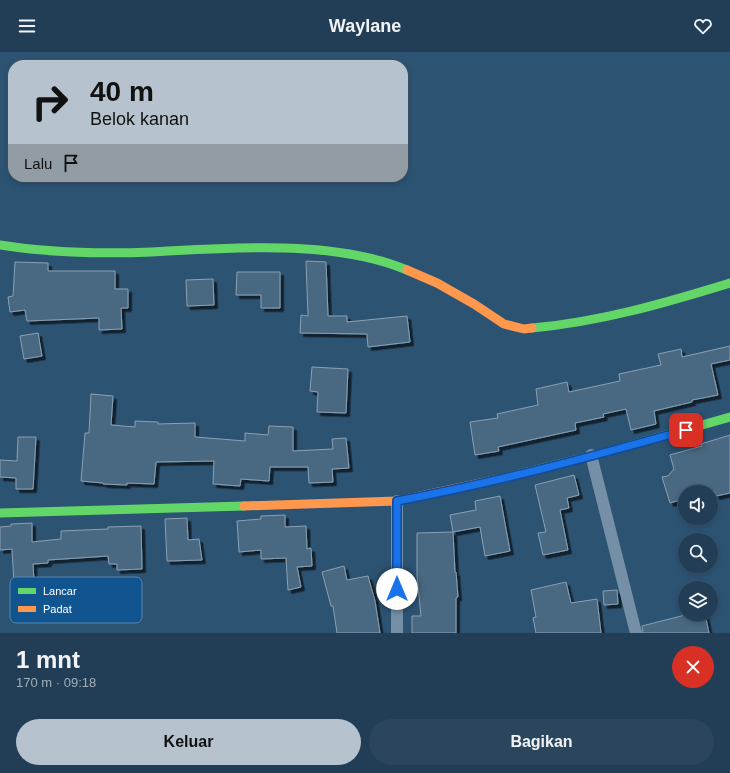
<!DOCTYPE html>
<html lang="id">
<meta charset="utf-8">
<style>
:root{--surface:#223e56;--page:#2a455c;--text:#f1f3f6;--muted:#a2aeb9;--line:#3f576c;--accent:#b6c3ce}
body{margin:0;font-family:Arial,sans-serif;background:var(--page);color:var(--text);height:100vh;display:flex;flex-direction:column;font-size:15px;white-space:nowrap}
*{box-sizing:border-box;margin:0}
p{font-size:13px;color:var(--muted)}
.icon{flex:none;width:22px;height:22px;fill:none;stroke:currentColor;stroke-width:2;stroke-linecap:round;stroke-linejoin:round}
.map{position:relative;height:581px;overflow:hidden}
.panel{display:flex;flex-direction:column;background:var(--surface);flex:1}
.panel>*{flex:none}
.top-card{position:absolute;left:8px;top:8px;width:400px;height:122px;border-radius:16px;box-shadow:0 2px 6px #0003,0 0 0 1px var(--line);background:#b6c3ce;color:#111;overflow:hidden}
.fabs{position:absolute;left:678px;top:433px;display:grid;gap:8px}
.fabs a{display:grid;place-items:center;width:40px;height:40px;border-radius:50%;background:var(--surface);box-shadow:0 2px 6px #0003,0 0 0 1px var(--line);font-size:20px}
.pin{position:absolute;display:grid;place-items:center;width:34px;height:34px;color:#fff;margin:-17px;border-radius:8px;box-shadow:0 2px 6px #0006}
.me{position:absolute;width:44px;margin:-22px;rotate:0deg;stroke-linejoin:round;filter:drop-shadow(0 0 3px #0008)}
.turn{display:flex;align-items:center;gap:14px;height:84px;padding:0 16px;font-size:18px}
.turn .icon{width:52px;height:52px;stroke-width:2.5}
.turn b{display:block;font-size:28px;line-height:34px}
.then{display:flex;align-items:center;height:38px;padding:0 16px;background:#0003;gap:8px;font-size:15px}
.round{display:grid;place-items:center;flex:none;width:42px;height:42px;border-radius:21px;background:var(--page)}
.overview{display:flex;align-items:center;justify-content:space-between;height:68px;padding:0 16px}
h1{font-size:24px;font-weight:600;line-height:30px}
.button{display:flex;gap:8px;margin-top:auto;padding:8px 16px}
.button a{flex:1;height:46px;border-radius:24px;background:var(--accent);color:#111;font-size:16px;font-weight:600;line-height:46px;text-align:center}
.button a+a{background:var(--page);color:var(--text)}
header{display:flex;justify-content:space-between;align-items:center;height:52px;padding:0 16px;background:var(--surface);font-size:18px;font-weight:600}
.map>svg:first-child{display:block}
</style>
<header><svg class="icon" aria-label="menu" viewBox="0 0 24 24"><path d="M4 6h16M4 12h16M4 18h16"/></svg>Waylane<svg class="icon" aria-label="heart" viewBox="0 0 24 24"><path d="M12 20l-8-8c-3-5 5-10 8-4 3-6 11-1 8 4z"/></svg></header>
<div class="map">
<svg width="730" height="581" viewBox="0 0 730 581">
<defs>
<filter id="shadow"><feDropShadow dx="3.5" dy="3.5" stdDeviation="0" flood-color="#0009"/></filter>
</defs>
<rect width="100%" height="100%" fill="#2d5373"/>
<!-- building -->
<g fill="#496781" stroke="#89a1b4" filter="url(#shadow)">
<polygon points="306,209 326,210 328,264 347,264 347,270 407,264 410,290 368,295 367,282 300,281 301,263 308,264"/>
<polygon points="15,210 48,211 48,219 115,219 115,237 128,237 128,256 121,256 122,277 99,278 99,266 27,269 25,258 10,260 8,245 13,244"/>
<polygon points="237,220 280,220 280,256 261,256 261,243 236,243"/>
<polygon points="213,227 214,253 187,254 186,228"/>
<polygon points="38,281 42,304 24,307 20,284"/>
<polygon points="730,294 730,308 711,312 718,343 692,348 692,350 654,359 656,372 631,378 626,357 603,362 604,365 575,371 576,378 498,395 499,399 475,403 470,370 498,366 497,362 538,353 536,337 567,330 569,340 620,329 619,322 661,313 658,302 681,297 682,305"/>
<polygon points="312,315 348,317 346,361 317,360 318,340 310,339"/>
<polygon points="91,342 113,344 111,373 135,375 135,369 158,370 158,372 195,371 195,385 245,389 245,381 268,383 269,374 293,375 293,399 333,397 332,387 346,386 349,416 332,417 333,430 309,431 308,415 270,415 269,429 241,427 240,434 213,432 214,409 156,410 154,432 127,431 127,433 103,432 103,431 81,429 85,381 89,381"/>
<polygon points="730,383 730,441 716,444 715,440 682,440 684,447 670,451 662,425 668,424 674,417 670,403 702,394 701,392"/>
<polygon points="18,385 36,385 33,437 16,437 16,426 0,425 0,408 17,409"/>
<polygon points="574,423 579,443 567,446 569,456 560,458 568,498 543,503 538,481 546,480 535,433"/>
<polygon points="500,444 510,499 485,504 480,475 453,480 455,520 456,520 458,545 456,546 456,581 412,581 412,564 421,564 417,524 417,481 453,480 450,463 476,458 475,449"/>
<polygon points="285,463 285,475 306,474 307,497 311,496 312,514 297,515 301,535 288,538 286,506 261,507 261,498 239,500 237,469 261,467 261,464"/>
<polygon points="187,466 188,488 199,487 202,508 167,509 165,467"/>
<polygon points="32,471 32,490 61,487 61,479 108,477 108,475 141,474 142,517 117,518 117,512 109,512 108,504 48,508 48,511 33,512 34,530 14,531 12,497 0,498 0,475 11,474 11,472"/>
<polygon points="344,514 347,528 368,524 375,549 380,581 337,581 333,554 331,554 322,520"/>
<polygon points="566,530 571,551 597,547 601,581 536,581 533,566 536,565 531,538"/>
<polygon points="617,538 618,552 604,553 603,539"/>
<polygon points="689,562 705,562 709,581 643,581 642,574"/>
</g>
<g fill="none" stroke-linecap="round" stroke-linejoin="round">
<!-- street -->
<g stroke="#748fa6" stroke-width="12">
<polyline points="591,403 636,581"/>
<polyline points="397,449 397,581"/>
</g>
<!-- fast -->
<g stroke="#63d668" stroke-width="9">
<path d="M0,193C50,201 101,202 152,200C231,196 333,187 407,218"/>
<path d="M532,276C600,270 665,251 730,231"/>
<polyline points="504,426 606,400 730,365"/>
<polyline points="0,461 244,454"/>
</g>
<!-- slow -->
<g stroke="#ff974d" stroke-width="9">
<polyline points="407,218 437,231 474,252 504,272 524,277 532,276"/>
<polyline points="244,454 397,449 504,426"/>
</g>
</g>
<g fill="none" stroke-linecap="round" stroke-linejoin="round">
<defs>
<path id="route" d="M397,537V449C494,431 590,405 686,378"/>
</defs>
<!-- route casing -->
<use href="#route" stroke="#114b97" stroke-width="10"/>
<!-- route -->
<use href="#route" stroke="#1a73e8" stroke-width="7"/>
</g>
<!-- legend -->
<rect x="10" y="525" width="132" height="46" rx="6" fill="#105590" stroke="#5888b1" stroke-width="1"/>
<rect x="18" y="536" width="18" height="6" fill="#63d668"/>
<rect x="18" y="554" width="18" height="6" fill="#ff974d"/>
<g font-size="11" fill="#fff">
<text x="43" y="543">Lancar</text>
<text x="43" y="561">Padat</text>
</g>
</svg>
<div class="fabs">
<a><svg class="icon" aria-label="sound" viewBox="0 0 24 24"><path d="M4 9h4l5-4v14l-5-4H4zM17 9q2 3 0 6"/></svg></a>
<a><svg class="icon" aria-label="search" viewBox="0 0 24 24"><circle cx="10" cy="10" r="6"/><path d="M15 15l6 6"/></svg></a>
<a><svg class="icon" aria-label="layers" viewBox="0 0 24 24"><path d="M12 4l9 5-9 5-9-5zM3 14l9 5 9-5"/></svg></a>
</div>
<div class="pin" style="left:686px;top:378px;background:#d93025"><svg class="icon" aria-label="arrive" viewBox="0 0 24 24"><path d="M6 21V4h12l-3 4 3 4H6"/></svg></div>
<svg class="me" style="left:397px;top:537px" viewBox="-20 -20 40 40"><circle r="19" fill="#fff"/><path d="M0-13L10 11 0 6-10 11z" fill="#1a73e8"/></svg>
<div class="top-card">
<div class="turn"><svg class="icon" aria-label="right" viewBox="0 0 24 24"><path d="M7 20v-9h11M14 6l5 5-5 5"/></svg><div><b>40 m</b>Belok kanan</div></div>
<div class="then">Lalu<svg class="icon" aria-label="arrive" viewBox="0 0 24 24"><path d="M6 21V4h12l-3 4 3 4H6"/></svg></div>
</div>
</div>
<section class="panel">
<div class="overview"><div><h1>1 mnt</h1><p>170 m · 09:18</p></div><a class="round" style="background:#d93025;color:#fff"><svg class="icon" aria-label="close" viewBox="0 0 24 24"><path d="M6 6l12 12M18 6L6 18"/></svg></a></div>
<div class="button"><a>Keluar</a><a>Bagikan</a></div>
</section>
